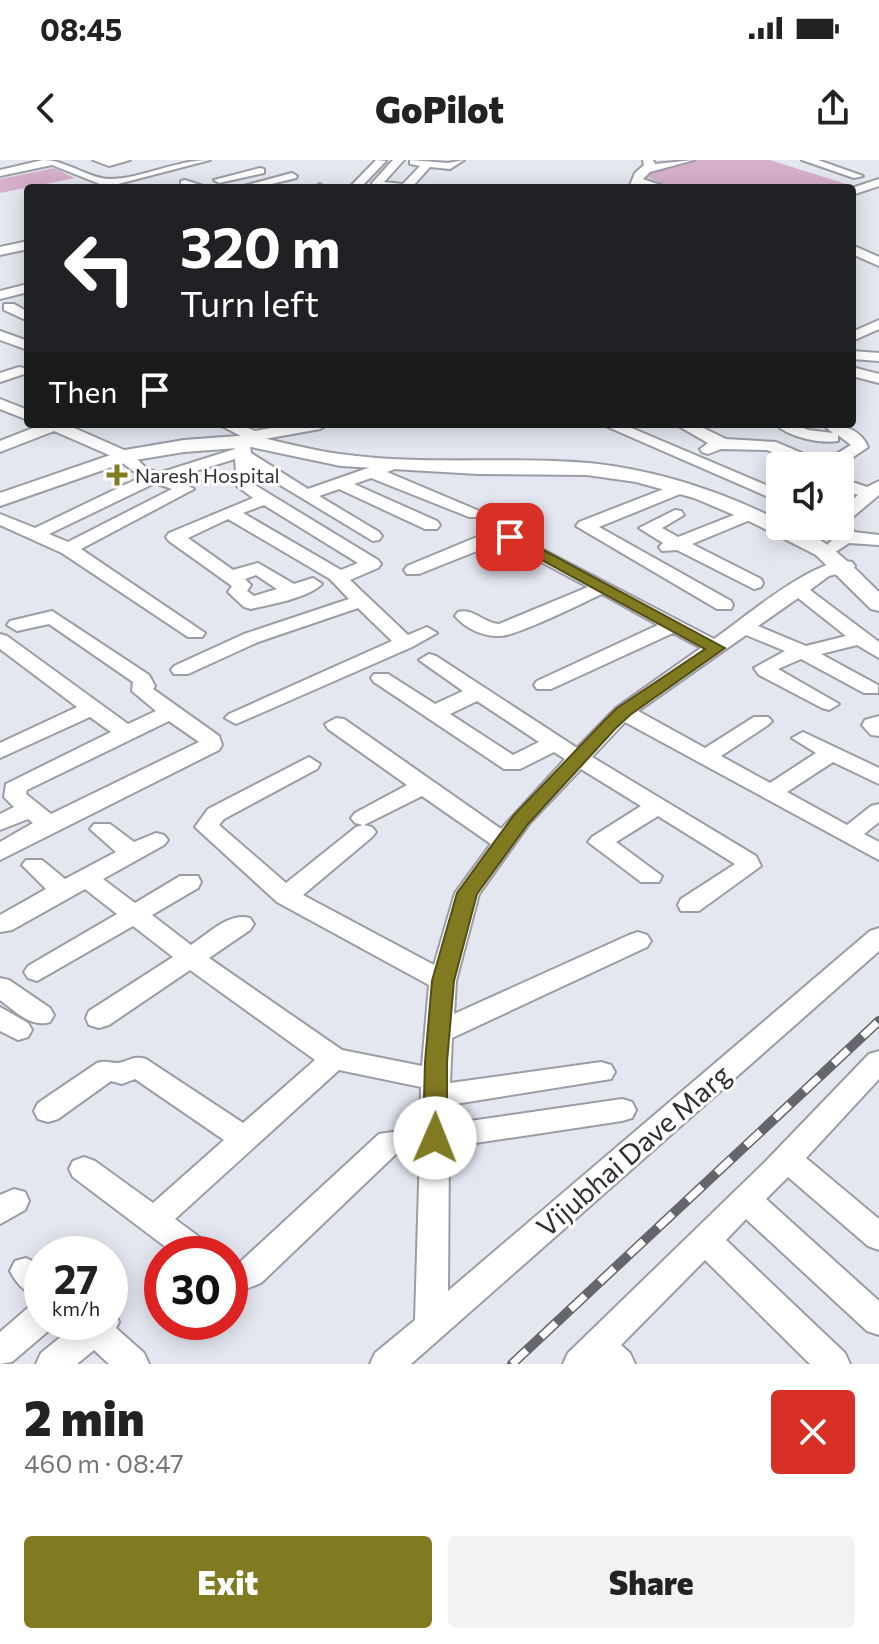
<!DOCTYPE html>
<meta charset="utf-8">
<style>
:root{--surface:#fff;--page:#f2f2f2;--text:#222;--muted:#767676;--accent:#807a20}
body{margin:0;font-family:Commissioner,sans-serif;background:var(--page);color:var(--text);height:100vh;display:flex;flex-direction:column;font-size:30px;white-space:nowrap}
*{box-sizing:border-box;margin:0}
p{font-size:26px;color:var(--muted)}
.icon{flex:none;width:44px;height:44px;fill:none;stroke:currentColor;stroke-width:2;stroke-linecap:round;stroke-linejoin:round}
.map{position:relative;height:1204px;overflow:hidden}
.details{display:flex;flex-direction:column;background:var(--surface);flex:1}
.details>*{flex:none}
.hud{position:absolute;left:24px;top:24px;width:832px;height:244px;border-radius:8px;box-shadow:0 4px 20px #0003;background:#202124;color:#fff;overflow:hidden}
.controls{position:absolute;left:766px;top:292px;display:grid;gap:16px}
.controls a{display:grid;place-items:center;width:88px;height:88px;border-radius:8px;background:var(--surface);box-shadow:0 4px 20px #0003;font-size:40px}
.speed{position:absolute;left:24px;top:1076px;display:flex;gap:16px;font-size:40px;font-weight:700;text-align:center}
.speed>*{display:grid;place-content:center;width:104px;height:104px;border-radius:50%;background:var(--surface);box-shadow:0 4px 20px #0003;line-height:1}
.speed small{font-size:20px;font-weight:400}
.speed .limit{border:12px solid #d22;background:#fff;color:#111}
.pin{position:absolute;display:grid;place-items:center;width:68px;height:68px;color:#fff;margin:-34px;border-radius:16px;box-shadow:0 4px 12px #0006}
.me{position:absolute;width:88px;margin:-44px;rotate:1deg;stroke-linejoin:round;filter:drop-shadow(0 0 6px #0008)}
.turn{display:flex;align-items:center;gap:28px;height:168px;padding:0 24px;font-size:36px}
.turn .icon{width:104px;height:104px;stroke-width:2.5}
.turn b{display:block;font-size:56px;line-height:68px}
.then{display:flex;align-items:center;height:76px;padding:0 24px;background:#0003;gap:16px;font-size:30px}
.round{display:grid;place-items:center;flex:none;width:84px;height:84px;border-radius:8px;background:var(--page)}
.overview{display:flex;align-items:center;justify-content:space-between;height:136px;padding:0 24px}
h1{font-size:48px;font-weight:800;line-height:60px}
.cta{display:flex;gap:16px;margin-top:auto;padding:16px 24px}
.cta a{flex:1;height:92px;border-radius:8px;background:var(--accent);color:#fff;font-size:32px;font-weight:800;line-height:92px;text-align:center}
.cta a+a{background:var(--page);color:var(--text)}
.status{display:flex;justify-content:space-between;align-items:center;height:56px;padding:0 40px;background:var(--surface);direction:ltr}
.status svg{height:22px;fill:currentColor}
header{display:flex;justify-content:space-between;align-items:center;height:104px;padding:0 24px;background:var(--surface);font-size:36px;font-weight:800}
.map>svg:first-child{display:block}
</style>
<div class="status"><b>08:45</b><svg viewBox="0 0 49 12"><path d="M0 12V9h3v3zM5 12V6h3v6zM10 12V3h3v9zM15 12V0h3v12zM26 1h20v11H26zM47 4h2v5h-2z"/></svg></div>
<header><svg class="icon" aria-label="back" viewBox="0 0 24 24"><path d="M15 5l-7 7 7 7"/></svg>GoPilot<svg class="icon" aria-label="share" viewBox="0 0 24 24"><path d="M12 15V3M7 8l5-5 5 5M5 13v7h14v-7"/></svg></header>
<div class="map">
<svg width="879" height="1204" viewBox="0 0 879 1204">
<rect width="100%" height="100%" fill="#e4e7f0"/>
<!-- green -->
<g fill="#d5b0ca">
<polygon points="694,0 770,0 846,24 831,28 670,28 648,17 656,8"/>
<polygon points="54,8 75,18 0,33 0,19"/>
</g>
<g fill="none" stroke-linecap="round" stroke-linejoin="round">
<defs>
<g id="minor">
<path d="M43,0C67,0 89,19 110,19C141,19 175,0 210,0L118,24L125,28H110L52,5L0,16V10Z"/>
<polygon points="93,0 130,0 109,6"/>
<polygon points="376,0 386,1 360,28 349,28"/>
<polygon points="393,0 404,0 384,22 403,24 420,6 410,4 410,0 448,3 464,0 450,9 430,7 411,28 372,27 372,23"/>
<polygon points="643,0 653,0 655,4 694,0 650,12 643,19 669,28 641,25 639,28 629,28 635,13 644,5"/>
<polygon points="802,0 818,0 863,16 854,18"/>
<polygon points="260,8 264,9 264,13 219,23 214,20"/>
<polygon points="292,13 297,16 296,18 255,28 236,28"/>
<polygon points="879,19 879,26 852,35 852,28"/>
<polygon points="185,20 203,26 204,28 181,25 181,21"/>
<polygon points="320,24 325,28 313,28"/>
<polygon points="28,81 28,89 0,95 0,87"/>
<polygon points="852,85 879,97 879,106 852,94"/>
<polygon points="28,124 28,132 0,139 0,131"/>
<polygon points="4,144 14,144 28,152 28,161 4,150"/>
<polygon points="879,160 879,169 852,181 852,172"/>
<polygon points="0,171 28,181 28,190 0,180"/>
<polygon points="852,191 879,193 879,201 852,199"/>
<polygon points="19,207 24,208 24,214 0,222 0,213"/>
<polygon points="852,207 879,214 879,223 852,216"/>
<polygon points="0,239 28,250 28,260 0,249"/>
<path d="M43,264H65L131,293L146,308L159,313L235,289L234,281L241,276L218,264H239L255,271L294,264H328L320,269L259,280L257,284L250,286L251,293L308,329L388,301H400V307L387,312L484,353L481,357H469L371,318L354,324L437,361L440,365L437,369H425L339,329L319,336L379,372L382,376L379,380L373,381L252,308L253,324L378,400L381,404L378,408L350,420L408,475L427,467L437,473L412,487L236,564L225,558L229,554L392,481L358,448L258,482L188,514H174L171,510L174,506L244,474L349,439L330,419L228,359L188,378L233,410L258,403L294,424L313,418L322,424C308,438 272,444 251,449L244,447L228,432L232,426L169,381L166,377L169,373L253,338L237,326L235,299L173,318L194,329L81,389L205,473L202,477H188L62,393L0,365V354L35,368L141,317L116,298L54,271L0,292V281ZM155,323L172,329L68,382L49,374ZM264,345L358,403L341,410L243,353ZM256,415L277,429L254,436L247,431L251,425L245,419Z"/>
<polygon points="601,264 622,264 780,331 780,342"/>
<path d="M675,264H695L726,279L776,282L823,302L851,285L838,275V281C820,284 789,277 775,264H795L808,270L833,273L822,264C841,264 860,268 868,287L840,306H804L767,290L721,289L708,294L702,292L700,289L708,283Z"/>
<polygon points="840,318 867,327 879,321 879,335 848,361 854,372 879,375 879,385 849,383 831,395 822,390 836,376 833,366 840,366 840,350 858,335 840,329"/>
<polygon points="679,323 685,324 687,328 685,332 599,367 731,441 733,445 731,449 717,449 576,366 579,362"/>
<polygon points="749,349 758,354 755,358 692,384 761,419 763,423 761,427 754,429 677,390 662,391 659,387 663,383 639,368 675,350 681,351 684,355 662,368 678,377"/>
<path d="M505,370L714,479C743,459 818,394 852,402L855,406L852,410L829,416L810,430L879,482V498L857,485L821,494L878,525V533H864L801,499L778,509L839,544L829,550L822,548L759,515L754,508L785,491L746,475L638,551L705,588L754,557H768L772,561L768,565L721,596L770,623L816,593L792,578L803,572L879,608V624L833,602L787,632L847,665L871,646L879,644V662L864,674L879,682V700L625,562L592,597L756,696L761,706L699,751H681L678,745L681,739L735,704L658,656L616,682L662,716L659,722H641L588,682L592,677L641,646L581,609L529,664L479,734L456,821L454,854L629,775L638,772L647,775L651,781L647,787L452,878L450,923L601,902L611,905L615,912L611,919L449,945V964L622,939L632,942L636,950L632,958L622,961L449,987L448,1131L870,771L879,768V791L411,1204H370L375,1193L415,1160L420,991L397,993L261,1123L238,1132L230,1130V1102L239,1103L379,974L420,968L421,927L339,910L175,1059L210,1085L215,1094H175L73,1017L69,1009L73,1001L84,997L95,1001L153,1043L224,980L135,919L122,924L111,921L58,959L48,962L38,959L34,951L38,943L97,903C106,900 110,903 118,903C130,901 133,895 146,899L243,963L315,900L190,810L109,865L99,868L89,865L86,858L89,851L173,797L133,766L37,821L28,818L24,812L28,806L117,754L85,729L12,770L0,772V755L46,729L22,705L26,700H42L65,719L116,692L90,669L94,664H110L134,682L156,673L164,675L168,680L164,685L103,719L135,743L180,716H198L201,722L198,728L152,755L191,785C208,774 229,752 250,758L254,764L250,770L209,798L342,890L422,906L429,825L277,742L195,667L208,649L309,597L320,604L317,609L224,659L219,665L286,723L356,667L363,665L355,663L351,658L355,653L407,625L328,569L325,564L336,558L344,559L501,669L565,599L554,592L520,609H504L374,522L371,518L374,514H388L435,544L463,531L419,500L429,494L436,496L577,588L616,548L701,488L673,473L551,529H537L534,525L537,521L658,465L602,434C580,444 521,474 501,476C484,477 466,469 455,456L458,452C474,448 483,463 499,464L588,427L502,381L419,414H407L404,410L407,406L489,372ZM798,438L846,476L806,486L758,466ZM477,541L539,582L513,595L450,554ZM422,636L491,684L455,733L434,805L303,735L372,677L376,672L372,667L364,665Z"/>
<path d="M52,451L149,515L155,526L153,529L219,576L222,585L219,590L0,700V682L33,663L28,659L0,670V654L14,647L4,637L6,624L111,572L90,557L0,598V583L77,547L0,489V474L7,476L128,564L156,551L132,531L133,522L49,464L17,471L7,465L10,461ZM169,561L199,582L51,654L26,634L27,630Z"/>
<polygon points="879,556 879,576 871,575 862,565 865,560"/>
<path d="M0,818L9,820L50,848L54,855L50,862C31,868 15,851 0,840Z"/>
<polygon points="0,847 28,863 32,870 28,877 18,880 0,871"/>
<polygon points="879,891 879,919 806,998 879,1059 879,1090 868,1086 788,1017 766,1039 879,1141 879,1175 867,1171 746,1059 726,1080 845,1193 850,1204 810,1204 705,1100 621,1185 630,1193 635,1204 563,1204 568,1193 766,1001 869,894"/>
<polygon points="14,1029 25,1032 29,1041 25,1050 0,1064 0,1035"/>
<path d="M26,1098L42,1106V1139C27,1134 17,1125 10,1111L15,1101Z"/>
<polygon points="42,1142 42,1162 55,1162 54,1166 12,1202 0,1204 0,1172 30,1146"/>
<polygon points="110,1150 115,1152 119,1162 116,1168 144,1193 149,1204 109,1204 94,1190 77,1204 36,1204 41,1193 79,1162 110,1162"/>
</g>
<path id="major" d="M251,275C281,282 310,290 340,294C423,306 507,296 589,303C656,310 721,331 780,361V366C817,366 854,408 879,432V451L871,449L816,395L751,362L694,338L636,322L587,315L478,314L341,306L251,287L184,292L129,301L0,346V333L125,290L184,280Z"/>
</defs>
<!-- minor casing -->
<use href="#minor" stroke="#9b9da6" stroke-width="4"/>
<!-- major casing -->
<use href="#major" stroke="#9b9da6" stroke-width="4"/>
<!-- minor -->
<use href="#minor" fill="#fff" fill-rule="evenodd"/>
<!-- major -->
<use href="#major" fill="#fff" fill-rule="evenodd"/>
<defs>
<polyline id="rail" points="512,1204 879,861"/>
</defs>
<!-- rail casing -->
<use href="#rail" stroke="#65666b" stroke-width="10"/>
<!-- rail -->
<use href="#rail" stroke="#fff" stroke-width="7" stroke-dasharray="20" stroke-linecap="butt"/>
</g>
<!-- route -->
<polygon fill="#807a20" stroke="#534f15" stroke-width="2" points="510,372 725,488 630,555 615,569 528,664 477,734 454,821 447,902 447,978 444,985 435,987 427,985 423,978 425,902 432,821 457,733 514,655 603,562 617,548 705,489 505,380 502,377"/>
<!-- markers -->
<path fill="#807a20" stroke="#fff" stroke-width="3" d="M113 303h8v8h8v8h-8v8h-8v-8h-8v-8h8z"/>
<g text-anchor="middle" dominant-baseline="central" stroke-width="6" stroke-linejoin="round" paint-order="stroke">
<!-- far-poi labels -->
<g font-size="20" fill="#2f3033" stroke="#fff" text-anchor="start">
<text x="135" y="315">Naresh Hospital</text>
</g>
<!-- near-street labels -->
<g font-size="28" fill="#2f3033" stroke="#fff">
<text transform="translate(633 990) rotate(-41)">Vijubhai Dave Marg</text>
</g>
</g>
</svg>
<div class="controls">
<a><svg class="icon" aria-label="sound" viewBox="0 0 24 24"><path d="M4 9h4l5-4v14l-5-4H4zM17 9q2 3 0 6"/></svg></a>
</div>
<div class="speed"><div>27<small>km/h</small></div><div class="limit">30</div></div>
<div class="pin" style="left:510px;top:377px;background:#d93025"><svg class="icon" aria-label="arrive" viewBox="0 0 24 24"><path d="M6 21V4h12l-3 4 3 4H6"/></svg></div>
<svg class="me" style="left:435px;top:978px" viewBox="-20 -20 40 40"><circle r="19" fill="#fff"/><path d="M0-13L10 11 0 6-10 11z" fill="#807a20"/></svg>
<div class="hud">
<div class="turn"><svg class="icon" aria-label="left" viewBox="0 0 24 24"><path d="M17 20v-9H6M10 6l-5 5 5 5"/></svg><div><b>320 m</b>Turn left</div></div>
<div class="then">Then<svg class="icon" aria-label="arrive" viewBox="0 0 24 24"><path d="M6 21V4h12l-3 4 3 4H6"/></svg></div>
</div>
</div>
<section class="details">
<div class="overview"><div><h1>2 min</h1><p>460 m · 08:47</p></div><a class="round" style="background:#d93025;color:#fff"><svg class="icon" aria-label="close" viewBox="0 0 24 24"><path d="M6 6l12 12M18 6L6 18"/></svg></a></div>
<div class="cta"><a>Exit</a><a>Share</a></div>
</section>
